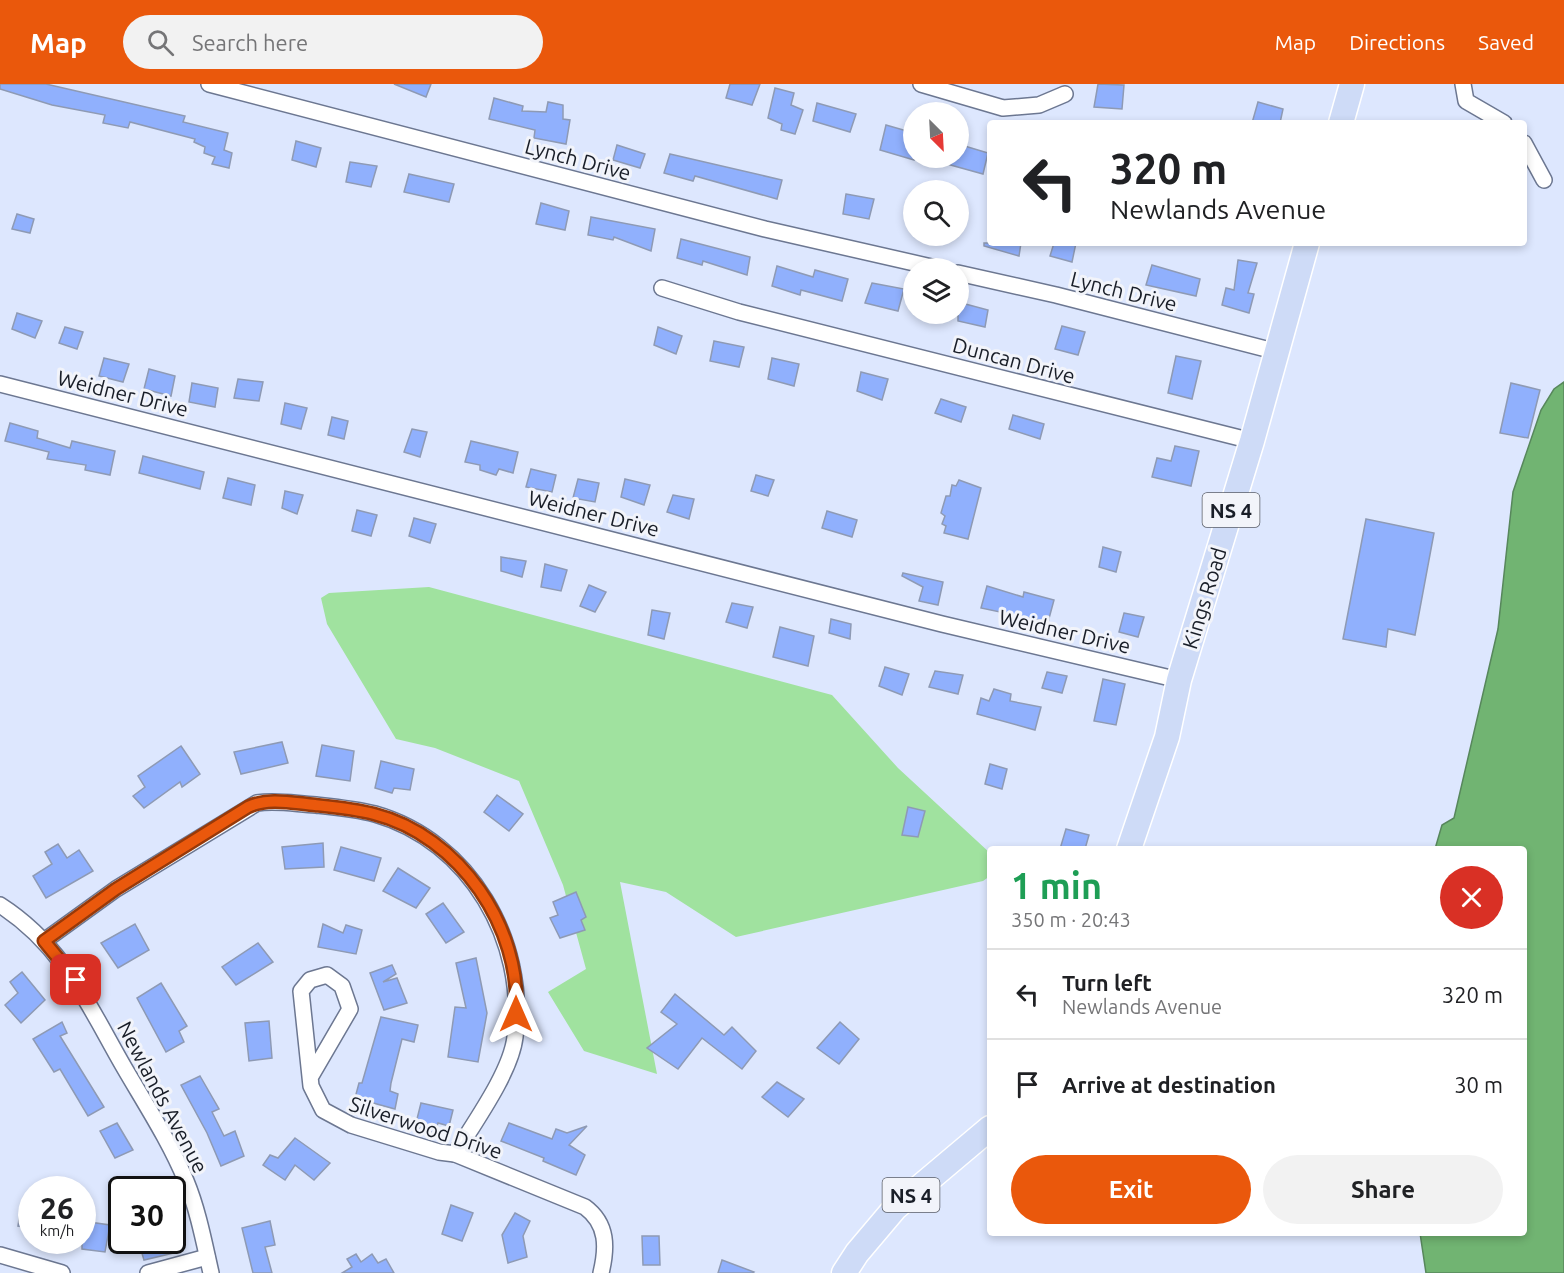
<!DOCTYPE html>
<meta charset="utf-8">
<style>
:root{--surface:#fff;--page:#f2f2f2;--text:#202124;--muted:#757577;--line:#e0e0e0;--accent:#ea580c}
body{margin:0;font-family:Ubuntu,sans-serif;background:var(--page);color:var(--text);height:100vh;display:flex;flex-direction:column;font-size:22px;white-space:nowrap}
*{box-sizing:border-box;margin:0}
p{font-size:20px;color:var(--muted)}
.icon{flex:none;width:33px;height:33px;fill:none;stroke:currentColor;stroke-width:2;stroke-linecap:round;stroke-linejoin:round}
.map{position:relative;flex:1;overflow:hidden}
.details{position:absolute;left:987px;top:762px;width:540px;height:390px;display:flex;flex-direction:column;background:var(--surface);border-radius:6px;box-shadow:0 3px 9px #0003}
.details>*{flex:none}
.banner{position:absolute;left:987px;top:36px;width:540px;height:126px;border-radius:6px;box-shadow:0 3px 9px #0003;background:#fff;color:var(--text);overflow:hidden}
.needle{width:39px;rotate:156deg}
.fabs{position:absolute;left:903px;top:18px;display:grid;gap:12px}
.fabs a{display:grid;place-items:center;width:66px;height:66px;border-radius:50%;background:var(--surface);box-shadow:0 3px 9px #0003;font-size:30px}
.speed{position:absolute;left:18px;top:1092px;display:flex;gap:12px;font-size:30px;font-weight:700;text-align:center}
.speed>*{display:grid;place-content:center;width:78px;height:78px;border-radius:50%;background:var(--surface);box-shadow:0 3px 9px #0003;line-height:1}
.speed small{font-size:15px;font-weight:400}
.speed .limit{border:3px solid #111;border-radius:9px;background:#fff;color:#111}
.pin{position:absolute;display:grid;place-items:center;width:51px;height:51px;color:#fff;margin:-26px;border-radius:12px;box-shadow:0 3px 9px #0006}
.me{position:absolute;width:66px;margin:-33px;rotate:0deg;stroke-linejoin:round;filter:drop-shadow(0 0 4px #0008)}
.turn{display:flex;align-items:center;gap:21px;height:126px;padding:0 24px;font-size:27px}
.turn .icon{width:78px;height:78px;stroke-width:2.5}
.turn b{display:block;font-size:42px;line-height:51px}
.round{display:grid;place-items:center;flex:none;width:63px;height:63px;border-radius:32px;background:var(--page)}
.summary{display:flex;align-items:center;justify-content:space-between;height:102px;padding:0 24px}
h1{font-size:36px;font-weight:600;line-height:45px;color:#1e9e55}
.button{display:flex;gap:12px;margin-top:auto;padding:12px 24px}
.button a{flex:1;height:69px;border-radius:36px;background:var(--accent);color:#fff;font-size:24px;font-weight:600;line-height:69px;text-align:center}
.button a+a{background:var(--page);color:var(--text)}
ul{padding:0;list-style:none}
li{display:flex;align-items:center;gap:18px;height:90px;padding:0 24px;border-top:2px solid var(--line)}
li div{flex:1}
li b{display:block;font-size:22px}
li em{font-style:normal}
header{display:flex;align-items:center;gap:36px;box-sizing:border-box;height:84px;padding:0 30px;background:var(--accent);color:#fff}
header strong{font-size:28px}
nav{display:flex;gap:33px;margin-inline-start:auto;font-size:21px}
.search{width:420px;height:54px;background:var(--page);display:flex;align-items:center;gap:15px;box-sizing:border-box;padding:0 21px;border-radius:33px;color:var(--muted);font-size:22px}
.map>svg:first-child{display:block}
</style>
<header>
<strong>Map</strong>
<div class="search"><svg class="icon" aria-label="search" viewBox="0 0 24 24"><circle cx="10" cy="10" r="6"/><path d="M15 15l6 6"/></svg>Search here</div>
<nav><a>Map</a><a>Directions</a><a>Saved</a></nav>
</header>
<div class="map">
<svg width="1564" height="1189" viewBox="0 0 1564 1189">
<rect width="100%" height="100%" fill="#dde7fe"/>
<!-- green -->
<polygon fill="#a0e29f" points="429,503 832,611 898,684 990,769 990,792 983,797 736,853 666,808 620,798 657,990 584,967 548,908 586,885 563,801 519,697 435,664 396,655 327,540 321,514 329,509"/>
<!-- water -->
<polygon fill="#71b472" stroke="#57875c" stroke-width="1.5" points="1564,298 1564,1189 1426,1189 1420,1149 1524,1149 1524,765 1435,765 1442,741 1454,734 1498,545 1513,408 1541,326 1554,305"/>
<!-- building -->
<g fill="#90b0fd" stroke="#8e9ab4" stroke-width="1.5">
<polygon points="0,0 46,0 185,32 183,38 228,49 224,66 232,69 229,84 212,80 215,73 204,69 205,63 194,58 195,55 130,38 128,44 103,39 105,31 52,21 0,5"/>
<polygon points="394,0 431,0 426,13"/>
<polygon points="730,0 760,0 752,21 726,14"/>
<polygon points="1098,0 1124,1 1122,25 1094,23"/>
<polygon points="775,4 794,9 791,21 803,26 795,50 781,46 782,40 768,34"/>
<polygon points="494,14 523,22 522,27 546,28 548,18 563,21 563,35 570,36 566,60 534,54 535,46 489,35"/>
<polygon points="1258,18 1283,25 1280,39 1252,39"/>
<polygon points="817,19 856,30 850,48 813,37"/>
<polygon points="886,41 914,49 914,76 880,66"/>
<polygon points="296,57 321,64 316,83 292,76"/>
<polygon points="958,60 988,69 983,90 936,77 937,74 958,74"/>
<polygon points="617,61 645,70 640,84 613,76"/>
<polygon points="670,70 782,96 777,115 695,92 693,97 664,89"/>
<polygon points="350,78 377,82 371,103 346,98"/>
<polygon points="409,90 454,100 449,118 404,108"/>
<polygon points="846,110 874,115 869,135 843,130"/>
<polygon points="541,119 569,127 565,146 536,140"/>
<polygon points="17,130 34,135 30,149 12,145"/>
<polygon points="591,133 655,145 651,167 614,153 613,156 588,151"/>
<polygon points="681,155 750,173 747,191 703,177 702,181 677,174"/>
<polygon points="984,159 1021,159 1019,172 984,162"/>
<polygon points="1054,159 1076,159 1072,178 1050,172"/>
<polygon points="1238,176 1257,179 1248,209 1254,210 1249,229 1222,221 1226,204 1234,206"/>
<polygon points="1152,181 1200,195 1196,212 1146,201"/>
<polygon points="777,182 813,193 815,186 848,195 842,217 801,206 800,211 772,202"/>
<polygon points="872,199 904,205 898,227 865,219"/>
<polygon points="958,218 988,226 985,243 958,237"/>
<polygon points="17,229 42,237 35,254 12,245"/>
<polygon points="1062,242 1085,248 1078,271 1055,265"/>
<polygon points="65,243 83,248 77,265 59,259"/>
<polygon points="658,243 682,252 676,270 654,261"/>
<polygon points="714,257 744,263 739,283 710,277"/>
<polygon points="1176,272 1201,277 1192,315 1168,309"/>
<polygon points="104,274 129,280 123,298 99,292"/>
<polygon points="772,274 799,280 794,302 768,295"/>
<polygon points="149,285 175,292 171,312 144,305"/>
<polygon points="861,288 888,295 882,316 857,307"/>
<polygon points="238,295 263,298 259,317 234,314"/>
<polygon points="192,299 218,304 215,323 189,318"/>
<polygon points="1511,299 1540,306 1528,354 1500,349"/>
<polygon points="941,315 966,323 961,338 935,329"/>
<polygon points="285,319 307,324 301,345 281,340"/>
<polygon points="1013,331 1044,340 1040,355 1009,345"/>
<polygon points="332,333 348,337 344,355 328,351"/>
<polygon points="10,339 38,347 37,354 70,364 72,357 115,367 110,391 85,386 86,381 47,375 49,368 5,357"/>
<polygon points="412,345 427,348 420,373 404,368"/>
<polygon points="471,357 518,368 513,389 499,385 496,391 480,386 480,381 465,378"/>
<polygon points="1175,362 1199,367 1191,402 1152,393 1157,374 1171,377"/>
<polygon points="143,372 204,388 200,405 139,389"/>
<polygon points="531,385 556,391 552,408 526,403"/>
<polygon points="756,391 774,396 768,412 751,407"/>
<polygon points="228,394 255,401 251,421 223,414"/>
<polygon points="578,395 599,399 595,418 573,414"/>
<polygon points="625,395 650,401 644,421 621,413"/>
<polygon points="959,396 981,404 968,455 944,449 946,442 942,440 945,432 941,429 946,412 950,412 952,401 956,402"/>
<polygon points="285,407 303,411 297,430 282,424"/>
<polygon points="673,411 694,415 689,435 667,428"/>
<polygon points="357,426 377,431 371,452 352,447"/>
<polygon points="827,427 857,436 852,453 822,444"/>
<polygon points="414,434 436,440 430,459 409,452"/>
<polygon points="1366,435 1434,449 1415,551 1388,545 1386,563 1343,555"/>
<polygon points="1103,463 1121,468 1116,488 1099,483"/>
<polygon points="501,473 526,477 522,493 501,487"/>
<polygon points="545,480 567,486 561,507 541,503"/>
<polygon points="903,489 943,498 938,521 919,517 923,503 902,492"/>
<polygon points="589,501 606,508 595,528 580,522"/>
<polygon points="987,502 1023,513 1024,508 1054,516 1048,538 981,524"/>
<polygon points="732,519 753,523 747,544 726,538"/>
<polygon points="652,526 670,529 664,555 648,551"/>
<polygon points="1124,529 1144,533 1138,553 1119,548"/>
<polygon points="831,535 851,540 850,555 829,549"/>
<polygon points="780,543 814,552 808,582 773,573"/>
<polygon points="885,583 909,590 902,611 879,602"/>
<polygon points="935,587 963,591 958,610 929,603"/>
<polygon points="1047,588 1067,592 1062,609 1042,604"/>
<polygon points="1103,595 1125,600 1116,641 1094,637"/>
<polygon points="994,605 1011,610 1010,617 1041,623 1035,646 977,630 981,614 989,617"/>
<polygon points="282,658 288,679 241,690 234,668"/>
<polygon points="322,661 354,667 350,697 316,692"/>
<polygon points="181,662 200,690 182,703 180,698 144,724 133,712 145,703 138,692"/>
<polygon points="381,677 414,685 410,706 394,704 392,709 375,704"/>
<polygon points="990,680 1007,685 1002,705 985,700"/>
<polygon points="497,711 523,730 509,747 484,728"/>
<polygon points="908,723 925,727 918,753 902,751"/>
<polygon points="1066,745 1089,751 1085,765 1060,765"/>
<polygon points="323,759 324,783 285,785 282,763"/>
<polygon points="58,760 67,774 79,766 93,787 46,814 33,792 52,780 45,768"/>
<polygon points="341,763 381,774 374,797 334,786"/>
<polygon points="398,784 430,804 416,824 383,807"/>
<polygon points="576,808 586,833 581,836 585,846 560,854 550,834 558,831 553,818"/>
<polygon points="443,819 464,848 446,859 426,830"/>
<polygon points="135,840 149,866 118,884 101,859"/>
<polygon points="323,840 343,849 346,841 362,846 356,870 318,863"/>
<polygon points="258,859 273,878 236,901 222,883"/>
<polygon points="476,874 487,929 478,978 448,973 455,923 466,924 456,879"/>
<polygon points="392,881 396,890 383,898 397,894 407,919 384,926 370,889"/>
<polygon points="22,888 45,916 21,939 5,921 18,909 10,898"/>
<polygon points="161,899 187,942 179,947 184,958 166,968 137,914"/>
<polygon points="675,910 724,951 732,943 756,967 742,985 702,954 678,985 647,964 677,940 661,928"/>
<polygon points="381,933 418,941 414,958 402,955 391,999 390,1007 398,1010 395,1025 355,1014 359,999 362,999"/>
<polygon points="269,937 272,974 249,977 245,939"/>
<polygon points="62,938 67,949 60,952 104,1023 88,1032 60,985 54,988 33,955"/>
<polygon points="840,938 859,955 839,980 817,964"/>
<polygon points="200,992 219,1025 212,1028 224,1052 235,1047 244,1072 221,1082 207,1049 181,1001"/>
<polygon points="777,998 804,1015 788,1033 762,1013"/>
<polygon points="421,1019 453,1026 449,1042 438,1039 435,1049 415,1043"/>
<polygon points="117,1039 133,1066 115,1074 100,1047"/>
<polygon points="509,1039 552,1055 556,1045 567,1049 587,1042 569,1061 585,1071 576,1091 543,1077 544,1074 501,1057"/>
<polygon points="295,1054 330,1079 314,1096 295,1081 285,1096 263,1081 270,1071 278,1074"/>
<polygon points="451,1121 473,1129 462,1157 442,1150"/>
<polygon points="21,1122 32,1124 32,1144 18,1142"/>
<polygon points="515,1129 530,1137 523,1152 527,1173 508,1179 502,1151"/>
<polygon points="82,1137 110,1141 105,1168 82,1165"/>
<polygon points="270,1137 275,1161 265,1163 272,1189 253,1189 242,1144"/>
<polygon points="642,1152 659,1152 660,1181 643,1181"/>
<polygon points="138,1156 171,1156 174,1169 144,1176"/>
<polygon points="356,1170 361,1178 372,1170 378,1179 386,1175 394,1189 342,1189 352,1183 347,1175"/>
<polygon points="722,1176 754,1188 753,1189 718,1189"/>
</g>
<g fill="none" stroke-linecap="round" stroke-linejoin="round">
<defs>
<g id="street">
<polyline points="209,0 765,145 936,184"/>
<polyline points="921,0 1003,24 1039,21 1065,10"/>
<polyline points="1463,0 1466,17 1504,39"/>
<polyline points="1524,59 1544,96"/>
<polyline points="958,189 1056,211 1278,268"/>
<polyline points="662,204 739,228 1252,357"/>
<polyline points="0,300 942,540 1179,596"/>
<path d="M0,821C64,862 88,921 125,985C146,1021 170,1058 186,1097C198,1126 204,1158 211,1189"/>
<path d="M44,857L116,805L257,719C277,716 296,720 316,721C335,723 356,725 375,730C470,757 527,857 515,953C511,988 474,1039 455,1070"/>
<path d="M311,992L350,925L342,902L327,891L310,896L301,907L311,1002L323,1026L351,1041L439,1068L455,1070L585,1123C608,1140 607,1164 601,1189"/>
<polyline points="0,1171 62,1189"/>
<polyline points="148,1189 207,1173"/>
</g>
<g id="primary">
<polyline points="1341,39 1352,0"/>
<polyline points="1129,765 1167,653 1179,596 1252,357 1307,159"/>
<polyline points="844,1189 857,1169 895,1124 990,1044"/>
</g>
</defs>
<!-- street casing -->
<use href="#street" stroke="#6c7791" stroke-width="18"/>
<!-- primary casing -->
<use href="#primary" stroke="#fff" stroke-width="27"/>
<!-- street -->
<use href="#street" stroke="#fff" stroke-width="15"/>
<!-- primary -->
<use href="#primary" stroke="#cedbf7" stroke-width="24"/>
</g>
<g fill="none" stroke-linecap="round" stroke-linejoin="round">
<defs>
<path id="route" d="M76,896L44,857L116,805L248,723C268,713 293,719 315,721C334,723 355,725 374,730C460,752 522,844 516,930"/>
</defs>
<!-- route casing -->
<use href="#route" stroke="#983908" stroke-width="15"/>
<!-- route -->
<use href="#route" stroke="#ea580c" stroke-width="10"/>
</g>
<g text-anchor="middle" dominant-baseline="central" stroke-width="6" stroke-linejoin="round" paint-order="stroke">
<!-- shield labels -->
<g fill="#f2f4fa" stroke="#5a5e67" stroke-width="1.5">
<rect x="1202.5" y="409" width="57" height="34" rx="4.5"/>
<rect x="882.5" y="1094" width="57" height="34" rx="4.5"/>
</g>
<g font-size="20" font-weight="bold" fill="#191e28">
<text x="1231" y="426">NS 4</text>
<text x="911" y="1111">NS 4</text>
</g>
<!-- street labels -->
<g font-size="21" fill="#191e28" stroke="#f2f4fa">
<text transform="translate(578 75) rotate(15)">Lynch Drive</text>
<text transform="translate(1124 207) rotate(14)">Lynch Drive</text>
<text transform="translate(1014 276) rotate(15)">Duncan Drive</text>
<text transform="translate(123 309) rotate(14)">Weidner Drive</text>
<text transform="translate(594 429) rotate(14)">Weidner Drive</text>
<text transform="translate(1204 514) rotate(-73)">Kings Road</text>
<text transform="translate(1065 547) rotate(13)">Weidner Drive</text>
<text transform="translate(163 1013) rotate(62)">Newlands Avenue</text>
<text transform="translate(426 1043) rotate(18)">Silverwood Drive</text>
</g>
</g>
</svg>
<div class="fabs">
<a><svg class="needle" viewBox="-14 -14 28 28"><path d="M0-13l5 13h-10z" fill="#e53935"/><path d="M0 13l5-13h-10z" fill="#757577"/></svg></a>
<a><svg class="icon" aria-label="search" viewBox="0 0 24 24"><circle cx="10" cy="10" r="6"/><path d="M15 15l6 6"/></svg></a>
<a><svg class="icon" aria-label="layers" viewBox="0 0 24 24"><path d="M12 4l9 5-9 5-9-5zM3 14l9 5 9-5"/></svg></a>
</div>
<div class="speed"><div>26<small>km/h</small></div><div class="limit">30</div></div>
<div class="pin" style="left:76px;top:896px;background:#d93025"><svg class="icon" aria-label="arrive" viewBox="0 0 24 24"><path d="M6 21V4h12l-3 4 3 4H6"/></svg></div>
<svg class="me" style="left:516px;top:930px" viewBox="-20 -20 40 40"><path d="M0-17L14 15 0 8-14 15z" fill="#ea580c" stroke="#fff" stroke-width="4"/></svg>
<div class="banner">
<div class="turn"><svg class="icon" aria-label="left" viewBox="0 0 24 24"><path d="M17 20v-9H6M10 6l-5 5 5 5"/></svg><div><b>320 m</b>Newlands Avenue</div></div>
</div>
<section class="details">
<div class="summary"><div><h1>1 min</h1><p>350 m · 20:43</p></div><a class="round" style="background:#d93025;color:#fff"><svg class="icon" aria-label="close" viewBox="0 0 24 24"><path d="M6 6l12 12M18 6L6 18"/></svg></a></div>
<ul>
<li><svg class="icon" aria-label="left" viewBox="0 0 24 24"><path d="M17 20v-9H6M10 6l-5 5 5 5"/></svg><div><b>Turn left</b><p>Newlands Avenue</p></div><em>320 m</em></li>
<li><svg class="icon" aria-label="arrive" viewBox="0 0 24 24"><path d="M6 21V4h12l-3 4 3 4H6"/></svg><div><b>Arrive at destination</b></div><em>30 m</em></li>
</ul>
<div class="button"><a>Exit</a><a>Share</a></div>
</section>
</div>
